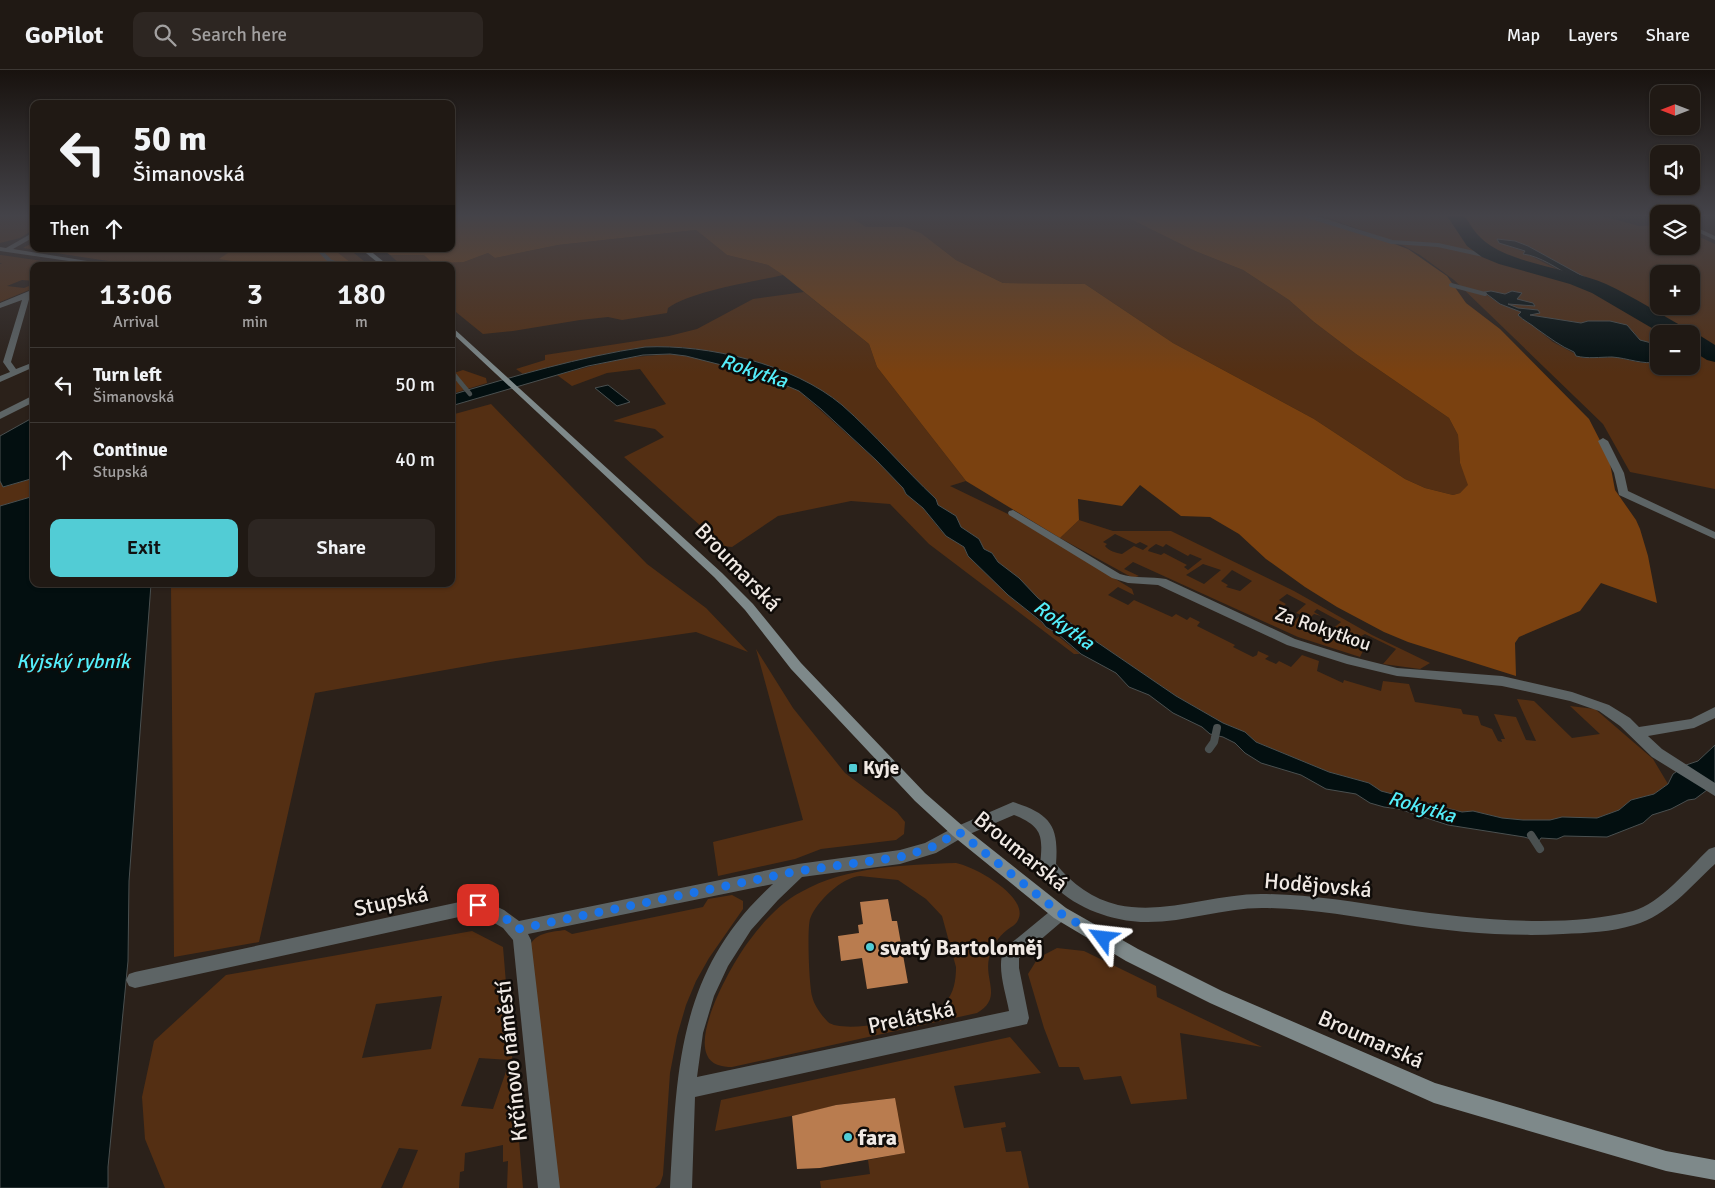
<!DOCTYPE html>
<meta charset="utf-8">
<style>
:root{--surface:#201914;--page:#2d2622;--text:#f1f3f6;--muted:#a2a0a0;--line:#3d3834;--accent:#52ccd5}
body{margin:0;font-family:Signika,sans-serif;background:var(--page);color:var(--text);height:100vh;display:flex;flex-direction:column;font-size:19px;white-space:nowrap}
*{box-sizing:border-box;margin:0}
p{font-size:16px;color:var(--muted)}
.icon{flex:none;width:28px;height:28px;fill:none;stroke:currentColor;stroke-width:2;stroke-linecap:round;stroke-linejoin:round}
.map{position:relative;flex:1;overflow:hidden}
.drawer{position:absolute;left:30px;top:192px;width:425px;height:325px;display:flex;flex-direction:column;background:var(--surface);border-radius:10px;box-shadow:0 1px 4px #0004,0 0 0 1px var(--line)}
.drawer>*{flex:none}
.hud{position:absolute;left:30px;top:30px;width:425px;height:152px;border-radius:10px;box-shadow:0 1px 4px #0004,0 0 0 1px var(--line);background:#201914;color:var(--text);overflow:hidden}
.needle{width:32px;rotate:270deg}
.controls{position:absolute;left:1650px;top:15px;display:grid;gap:10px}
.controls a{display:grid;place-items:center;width:50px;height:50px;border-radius:10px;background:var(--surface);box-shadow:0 1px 4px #0004,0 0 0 1px var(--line);font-size:25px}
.pin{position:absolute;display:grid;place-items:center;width:42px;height:42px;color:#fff;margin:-21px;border-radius:10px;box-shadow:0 2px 8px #0006}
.me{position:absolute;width:55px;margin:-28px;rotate:300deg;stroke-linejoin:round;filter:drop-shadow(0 0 4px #0008)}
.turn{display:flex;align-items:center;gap:18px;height:105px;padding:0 20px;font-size:22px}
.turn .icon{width:65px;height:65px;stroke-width:2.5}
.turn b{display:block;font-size:35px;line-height:42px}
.then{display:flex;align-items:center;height:48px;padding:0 20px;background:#0003;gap:10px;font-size:19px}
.eta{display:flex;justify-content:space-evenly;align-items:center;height:85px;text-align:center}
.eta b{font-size:30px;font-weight:600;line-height:35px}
.button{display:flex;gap:10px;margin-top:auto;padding:10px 20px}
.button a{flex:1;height:58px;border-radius:10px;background:var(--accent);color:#111;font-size:20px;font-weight:600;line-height:58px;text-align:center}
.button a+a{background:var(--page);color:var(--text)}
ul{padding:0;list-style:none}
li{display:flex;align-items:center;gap:15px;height:75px;padding:0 20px;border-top:1px solid var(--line)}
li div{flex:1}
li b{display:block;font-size:19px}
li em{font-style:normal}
header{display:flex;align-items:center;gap:30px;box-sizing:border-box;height:70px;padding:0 25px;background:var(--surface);border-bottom:1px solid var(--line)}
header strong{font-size:24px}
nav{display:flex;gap:28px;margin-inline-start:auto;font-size:18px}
.search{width:350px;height:45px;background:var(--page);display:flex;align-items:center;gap:12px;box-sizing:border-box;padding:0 18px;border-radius:10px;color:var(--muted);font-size:19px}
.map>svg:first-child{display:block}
</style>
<header>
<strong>GoPilot</strong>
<div class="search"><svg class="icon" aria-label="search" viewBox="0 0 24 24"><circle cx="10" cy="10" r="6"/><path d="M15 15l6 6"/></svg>Search here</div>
<nav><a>Map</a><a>Layers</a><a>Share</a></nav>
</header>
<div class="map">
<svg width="1715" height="1118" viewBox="0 0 1715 1118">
<rect width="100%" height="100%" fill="#2b211a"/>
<!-- green -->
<g fill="#542f13" fill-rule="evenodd">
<polygon points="0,146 34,146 34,159 20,168 0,173"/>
<polygon points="850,146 1124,146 1195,181 1243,200 1289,230 1314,252 1356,284 1449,348 1458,365 1460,393 1469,415 1460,423 1453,425 1425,418 1405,409 1314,349 1173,273 1085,214 1003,213 956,190 921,163 905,157 866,157"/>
<path d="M1323,146H1602L1639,156L1659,155V176H1691V163L1715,174V419L1630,402L1603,354L1454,210L1420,185L1404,176ZM1499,169L1528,176L1608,221L1573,210L1572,207L1529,185L1523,184L1525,182L1500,173L1497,170ZM1659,204H1691V236H1659ZM1491,221L1505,224L1512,221L1521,223L1517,229L1526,235L1507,234L1518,238L1538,240L1540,243L1528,245L1581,253L1588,251L1634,262L1640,270L1659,275V264H1691V296H1659V292L1643,293L1614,287L1583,288L1553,272L1532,255L1521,242L1500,234L1484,223Z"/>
<path d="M696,160L727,185L768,195L783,205C753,212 691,221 668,238L667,243L622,250L608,247L580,250L513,261L483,264L451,238V196H402L390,185H424L464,192L488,183L495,188L558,175Z"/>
<polygon points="34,172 34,179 349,179 370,196 141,196 23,178"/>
<polygon points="0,185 1,185 77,196 34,196 34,211 22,210 7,216 24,218 34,214 34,218 0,232 0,194 2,193 0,193"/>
<path d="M804,222L869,274L877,297L966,411L950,416L1010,445L1132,519L1134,525L1118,517L1108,525L1128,535L1134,530L1172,547L1176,544L1187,550L1190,547L1200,552L1197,556L1235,575L1233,577L1253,587L1257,585L1258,581L1269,586L1265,589L1276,594L1279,591L1291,597L1302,585L1319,591L1317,601L1343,613L1344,610L1381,621L1383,611L1409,614L1415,632L1461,639L1463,644L1478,646L1481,655L1492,659L1498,671L1502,672L1501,669H1505L1494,644L1516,647L1526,670L1536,671L1517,629L1534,631L1572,668L1600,664L1570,636L1595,639L1653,689L1668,714L1654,724L1631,730L1619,740L1597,748L1562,747L1550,750H1523L1502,748L1473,741L1462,742L1381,721L1369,713L1329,702L1256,672L1245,662L1223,653L1176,626L1088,566L1081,563L1073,555L1038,528L998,492L992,483L984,479L979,469L961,457L955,446L938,435L936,429C904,399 875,364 842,335C797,297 703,271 645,278C603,282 564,296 523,304L516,299L545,290V285L669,266L697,259L753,229Z"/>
<polygon points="670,284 705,289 743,299 775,310 799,321 876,390 903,418 906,424 923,438 941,461 964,477 968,486 1008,525 1080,584 1074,584 929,474 890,434 851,431 778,446 732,477 723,476 624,387 664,367 655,359 613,351 666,334 640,299 607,303 572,316 557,305 623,288"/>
<polygon points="463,300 486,308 487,313 451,324 451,304"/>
<polygon points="491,334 647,494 706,538 748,582 696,562 496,591 315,623 259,872 174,887 171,514 451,514 451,345"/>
<polygon points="34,408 34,426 0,436 0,411 4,417"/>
<path d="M1079,450L1113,461H1171L1294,521L1372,565L1430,593L1420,599L1383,594L1396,579L1365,564L1361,566L1357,564L1351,570L1365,577L1360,587L1298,567L1133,492L1124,499L1139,506L1133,508L1060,468ZM1115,464L1136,474L1140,472L1148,476L1143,480L1134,476L1122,484C1116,483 1109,481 1105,476L1107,474L1103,472ZM1156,474L1163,477L1166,474L1188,486L1190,484L1202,489L1188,500L1184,497L1187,495L1164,483L1161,485L1148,481L1149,479ZM1203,494L1221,500L1204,514L1186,505ZM1232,500L1252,511L1240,521L1226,517L1228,515L1221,511ZM1287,524L1306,534L1296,543L1301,545L1294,551L1277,542L1286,534L1279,530ZM1317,539L1341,552L1331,560L1317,553L1313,555L1306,552L1314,544L1321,546L1314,542Z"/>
<polygon points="756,579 793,638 845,703 897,742 905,752 904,764 896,770 821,779 795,789 718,806 713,772 803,750"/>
<path d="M956,793C974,796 1030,827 1018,850C1016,855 1012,856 1007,860C998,867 992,877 989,888C984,911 1003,928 977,943L732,997C722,997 711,995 707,985C695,959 733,892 749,871C763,852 780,833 801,822C847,796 905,795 956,793ZM860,806L898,810L926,829L942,846L956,897C956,910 954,923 945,933C930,948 843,965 828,952C821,945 814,935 812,926C809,914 807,860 810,849C816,832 842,807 860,806Z"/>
<path d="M732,825L743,831V839L709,888L696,911L686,935L677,966L670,1003L663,1105L660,1114L655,1118H557L530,875C537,862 552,862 565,860L572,864L703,837L708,829Z"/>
<path d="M472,861L503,877L523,1118H507L508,1091L503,1092V1075L465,1083L464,1101L460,1102L459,1118H402L418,1080L399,1078L381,1118H165L145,1069L142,1027L154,971L226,905ZM442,926L431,979L362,988L376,934ZM479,988L510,990L493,1039L461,1036Z"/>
<polygon points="1057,878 1084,881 1156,916 1157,927 1262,977 1180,963 1187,1029 1131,1034 1121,1006 1084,1010 1079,997 1059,997 1044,958 1028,904 1038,888"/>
<polygon points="1010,967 1041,1003 954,1016 964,1058 1005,1052 1006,1057 1001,1058 1006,1082 1021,1081 1029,1118 821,1118 820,1111 870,1104 868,1090 904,1083 894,1028 836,1035 811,1042 715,1061 721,1030"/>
</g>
<!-- forest -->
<g fill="#7a4110">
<polygon points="451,146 850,146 866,157 905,157 921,163 956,190 1003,213 1085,214 1173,273 1314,349 1405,409 1425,418 1453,425 1460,423 1468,415 1460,393 1458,365 1449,348 1356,284 1314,252 1289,230 1243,200 1195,181 1124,146 1314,146 1331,150 1408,179 1447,206 1466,233 1500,259 1589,349 1609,388 1615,420 1636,450 1640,459 1648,486 1657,533 1601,513 1580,541 1519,567 1515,573 1516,606 1408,572 1384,562 1337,537 1305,517 1266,489 1239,464 1210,447 1181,446 1140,415 1122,436 1078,429 1079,450 1060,468 966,411 877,297 869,274 783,205 768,195 727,185 696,160 558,175 495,188 488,183 464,192 433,193 424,185 390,185 382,179 451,179"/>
<polygon points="234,179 333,179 355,196 264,196 219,189"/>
</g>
<!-- water -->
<g fill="#030f10" stroke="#4a5050">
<path d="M1497,169L1515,171L1528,176L1608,220L1605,223L1573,210L1572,207C1558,199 1540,186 1523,184L1525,181L1499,173Z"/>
<path d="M1491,221L1505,224L1512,221L1522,223L1517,229L1533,233L1535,236L1508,234L1518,238L1538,240L1540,243L1530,245L1581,253L1588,251H1610L1627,255L1640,270L1659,275V292C1642,295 1628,288 1612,287C1600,287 1588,289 1576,286L1574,282C1560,276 1550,268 1537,259C1530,253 1524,251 1518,245L1521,242L1500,234L1484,222Z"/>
<path d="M645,277C708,274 793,294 842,335C875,364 904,399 936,429L938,435L956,446L961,457L979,469L984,479L992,483L998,492L1019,508L1038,528L1073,555L1081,563L1088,566L1176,626L1223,653L1245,662L1256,672L1329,702L1369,713L1381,721L1462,742L1473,741L1502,748L1523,750H1550L1562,747L1597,748L1619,740L1631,730L1654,724L1668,714L1673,704L1686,695L1698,691L1715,675V714L1695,729L1688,730L1671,739L1652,745L1643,753L1607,767L1564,766L1557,769L1541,768L1539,771L1524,767L1448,755L1399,739L1384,737L1370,733L1356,724L1326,719L1301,705L1261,693L1245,683L1235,673L1223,667L1210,664L1202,657L1173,643L1149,625L1129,617L1116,603L1081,584L1058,564L1046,557L1042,552L1008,525L968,486L964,477L946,466L923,438L906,424L903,418L876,390L821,339L799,321L761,305L686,286L670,284L643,285L588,296L451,336V325C515,306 579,287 645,277Z"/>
<polygon points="608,315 630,332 617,336 595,318"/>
<polygon points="34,347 34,408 3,417 0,411 0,366"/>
<polygon points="34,426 34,514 151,514 129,811 128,891 108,1097 108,1118 0,1118 0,436"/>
</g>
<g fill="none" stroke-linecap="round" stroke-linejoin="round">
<!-- stream-far2 -->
<g stroke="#4a5050" stroke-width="4">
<polyline points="1308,146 1392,172 1438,175 1506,190"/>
<polyline points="318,179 330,191 343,196"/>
<polyline points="1451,215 1485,224"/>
</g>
<!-- stream-far1 -->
<polyline stroke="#4a5050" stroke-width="4.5" points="451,301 470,324"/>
<!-- stream -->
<g stroke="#4a5050" stroke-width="8">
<polyline points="1209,679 1214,672 1217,658"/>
<polyline points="1531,765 1540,779"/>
</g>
<!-- river -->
<path fill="#030f10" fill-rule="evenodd" d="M1447,146H1464C1470,153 1474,162 1481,168C1507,194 1571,198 1606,214C1634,227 1660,244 1687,259L1690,263L1699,265L1715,275V292L1707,290L1691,280V264H1662L1592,223L1570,214L1499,194L1482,187L1467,176Z"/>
</g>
<!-- building -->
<g fill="#b97c4f">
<polygon points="888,829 892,851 897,851 908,913 867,919 862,888 841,891 838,866 859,863 858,855 863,854 860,832"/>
<polygon points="895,1028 905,1083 820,1098 797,1099 792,1046 836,1035"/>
</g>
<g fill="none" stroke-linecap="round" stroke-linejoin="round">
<!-- street -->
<g fill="#5d6465" fill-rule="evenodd">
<polygon points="1691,155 1715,166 1715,170 1691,159"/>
<polygon points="34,162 34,167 13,179 118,196 103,196 0,181 0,177 6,178"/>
<polygon points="29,221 34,221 34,225 30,226 11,292 16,299 34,292 34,297 0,312 0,306 10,302 3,292 22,230 0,238 0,233"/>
<polygon points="34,325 34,332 0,349 0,342"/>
<polygon points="1603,368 1608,371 1624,403 1628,421 1715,462 1715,469 1619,425 1614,403 1598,371"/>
<path d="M1013,440L1120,504C1135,509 1151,506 1166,509L1295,569L1349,586L1397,598L1502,606L1572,622L1609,635L1630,648L1639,657L1691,649L1715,637V648L1694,658L1648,666L1662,679L1715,713V726L1652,687L1620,656L1599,641L1570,631L1502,616L1397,606L1347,594L1287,575L1158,515L1128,513L1112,508L1009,445L1008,443L1009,441Z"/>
<path d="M1013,732C1050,744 1059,755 1056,794C1072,814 1093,829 1118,835C1166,845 1213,824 1261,824C1307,824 1354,832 1400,839C1471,849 1563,859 1633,841C1660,834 1689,798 1709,779L1715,777V794C1690,817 1668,845 1634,855C1612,862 1586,863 1563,864C1509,867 1454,862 1401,854C1355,847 1308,838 1262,838C1214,838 1167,860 1119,849C1089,843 1054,825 1040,796C1043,766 1043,757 1014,745L965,766L936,783L900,794L802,807L778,830L751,860L728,896L714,926L703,963L697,1007L1009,941C1006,923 996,897 1004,879L1054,838L1060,836L1066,838L1068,843L1066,848L1019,888V898L1029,948L1027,954L695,1027L692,1118H670C677,999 677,901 773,814L528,864L531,870L560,1118H538L513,870L503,858L477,843L135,918L129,916L126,910L129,904L135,902L478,828L504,840L519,851L798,794L900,780L925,773L953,758Z"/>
</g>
<!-- secondary -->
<g fill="#7e898a" fill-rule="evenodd">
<polygon points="361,179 368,179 389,196 382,196"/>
<polygon points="451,256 722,503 753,534 801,593 925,723 965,758 1066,838 1138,879 1222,921 1435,1013 1666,1081 1715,1090 1715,1110 1666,1101 1434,1033 1210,933 1126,891 1054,848 953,766 915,731 791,599 745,540 714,507 451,262"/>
</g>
</g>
<!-- sky -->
<linearGradient id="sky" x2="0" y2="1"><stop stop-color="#18120e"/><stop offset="0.48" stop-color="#444349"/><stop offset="1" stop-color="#444349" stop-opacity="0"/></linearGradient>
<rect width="1715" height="303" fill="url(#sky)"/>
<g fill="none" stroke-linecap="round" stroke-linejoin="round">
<!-- route -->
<polyline stroke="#1a73e8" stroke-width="9" stroke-dasharray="0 16.2" points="478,835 508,850 518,859 798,801 900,787 930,778 959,762 1060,843 1103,868"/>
</g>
<!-- markers -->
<g fill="#52ccd5" stroke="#100c09" stroke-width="2">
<rect x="848" y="693" width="10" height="10" rx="2.5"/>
<circle cx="870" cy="877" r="5"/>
<circle cx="848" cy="1067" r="5"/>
</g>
<g text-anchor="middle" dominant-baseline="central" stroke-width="5" stroke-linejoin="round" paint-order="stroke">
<!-- street labels -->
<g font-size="19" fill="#f0e9e4" stroke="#100c09">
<text transform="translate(1323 559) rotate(19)">Za Rokytkou</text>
</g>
<!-- poi labels -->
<g font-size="19" font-weight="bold" fill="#f0e9e4" stroke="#100c09" text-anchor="start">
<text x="863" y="698">Kyje</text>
</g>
<!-- water labels -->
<g font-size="20" font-style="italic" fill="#54eefa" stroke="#100c09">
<text transform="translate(754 301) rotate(18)">Rokytka</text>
<text transform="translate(1064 555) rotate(36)">Rokytka</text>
<text x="73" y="591">Kyjský rybník</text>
<text transform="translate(1422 737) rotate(16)">Rokytka</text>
</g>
<!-- near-street labels -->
<g font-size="22" fill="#f0e9e4" stroke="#100c09">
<text transform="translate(738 497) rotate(46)">Broumarská</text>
<text transform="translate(1021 781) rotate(39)">Broumarská</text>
<text transform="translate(1318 815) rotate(5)">Hodějovská</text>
<text transform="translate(391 831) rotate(-12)">Stupská</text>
<text transform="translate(911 947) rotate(-12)">Prelátská</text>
<text transform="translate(1371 969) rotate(24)">Broumarská</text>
<text transform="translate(511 991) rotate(-96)">Krčínovo náměstí</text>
</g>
<!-- near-poi labels -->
<g font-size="22" font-weight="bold" fill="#f0e9e4" stroke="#100c09" text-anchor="start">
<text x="880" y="877">svatý Bartoloměj</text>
<text x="858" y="1067">fara</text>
</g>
</g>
</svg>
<div class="controls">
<a><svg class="needle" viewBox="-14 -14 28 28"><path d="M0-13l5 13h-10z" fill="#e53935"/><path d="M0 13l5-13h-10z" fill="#a2a0a0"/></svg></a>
<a><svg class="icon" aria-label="sound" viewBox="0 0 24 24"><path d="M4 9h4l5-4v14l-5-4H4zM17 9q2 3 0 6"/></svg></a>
<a><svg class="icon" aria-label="layers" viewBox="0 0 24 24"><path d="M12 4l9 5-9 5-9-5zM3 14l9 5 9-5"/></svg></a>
<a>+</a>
<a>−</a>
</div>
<div class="pin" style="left:478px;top:835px;background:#d93025"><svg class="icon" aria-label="arrive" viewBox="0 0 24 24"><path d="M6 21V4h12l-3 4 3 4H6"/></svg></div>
<svg class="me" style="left:1103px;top:868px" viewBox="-20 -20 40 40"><path d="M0-17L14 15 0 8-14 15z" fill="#1a73e8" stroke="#fff" stroke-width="4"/></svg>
<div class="hud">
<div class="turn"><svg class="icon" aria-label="left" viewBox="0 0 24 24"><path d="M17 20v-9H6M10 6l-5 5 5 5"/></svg><div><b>50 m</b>Šimanovská</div></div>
<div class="then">Then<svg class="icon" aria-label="ahead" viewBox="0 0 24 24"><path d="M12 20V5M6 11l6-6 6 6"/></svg></div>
</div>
<section class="drawer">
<div class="eta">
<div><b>13:06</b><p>Arrival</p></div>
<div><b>3</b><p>min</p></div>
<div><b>180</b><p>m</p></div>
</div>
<ul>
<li><svg class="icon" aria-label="left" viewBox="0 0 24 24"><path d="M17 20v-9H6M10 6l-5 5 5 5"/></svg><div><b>Turn left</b><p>Šimanovská</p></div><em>50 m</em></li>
<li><svg class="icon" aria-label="ahead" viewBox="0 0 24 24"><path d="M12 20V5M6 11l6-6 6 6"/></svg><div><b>Continue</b><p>Stupská</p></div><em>40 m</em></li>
</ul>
<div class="button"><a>Exit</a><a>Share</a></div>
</section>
</div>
